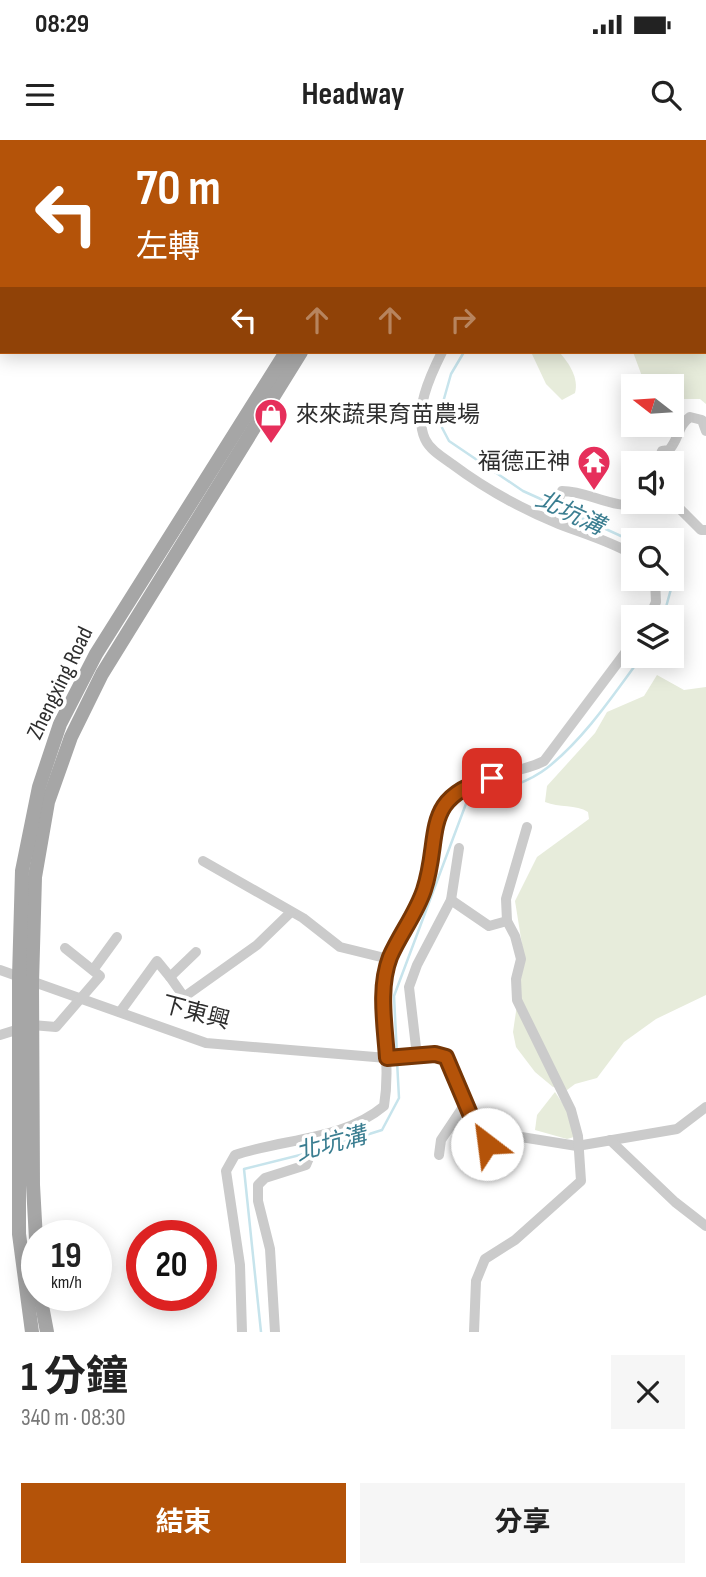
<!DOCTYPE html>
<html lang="zh-TW">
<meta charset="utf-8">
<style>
:root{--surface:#fff;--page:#f6f6f6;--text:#222;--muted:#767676;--accent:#b45309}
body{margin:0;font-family:"Sofia Sans Condensed","Noto Sans TC",sans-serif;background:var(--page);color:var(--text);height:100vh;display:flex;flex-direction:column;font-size:26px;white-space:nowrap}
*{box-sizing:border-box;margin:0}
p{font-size:23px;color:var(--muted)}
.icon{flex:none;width:38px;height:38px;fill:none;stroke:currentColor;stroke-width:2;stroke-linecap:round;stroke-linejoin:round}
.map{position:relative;height:1192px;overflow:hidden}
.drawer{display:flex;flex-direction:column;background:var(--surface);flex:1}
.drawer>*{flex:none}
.hud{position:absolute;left:0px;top:0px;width:707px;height:214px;box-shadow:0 4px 18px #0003;background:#b45309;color:#fff;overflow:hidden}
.needle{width:46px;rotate:287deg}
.controls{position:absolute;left:621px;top:234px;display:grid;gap:14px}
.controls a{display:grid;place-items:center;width:63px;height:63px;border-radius:0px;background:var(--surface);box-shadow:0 4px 18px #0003;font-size:35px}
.speed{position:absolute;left:21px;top:1080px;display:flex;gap:14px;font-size:35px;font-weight:700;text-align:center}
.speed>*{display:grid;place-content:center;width:91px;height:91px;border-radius:50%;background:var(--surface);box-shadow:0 4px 18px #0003;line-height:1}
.speed small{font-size:18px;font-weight:400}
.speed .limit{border:10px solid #d22;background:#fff;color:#111}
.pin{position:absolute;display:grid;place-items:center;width:60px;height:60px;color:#fff;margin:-30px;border-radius:14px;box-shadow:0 4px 10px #0006}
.me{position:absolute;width:77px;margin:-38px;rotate:330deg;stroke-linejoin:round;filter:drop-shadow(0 0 5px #0008)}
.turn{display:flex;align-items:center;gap:24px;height:147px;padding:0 21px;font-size:32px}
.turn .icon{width:91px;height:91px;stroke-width:2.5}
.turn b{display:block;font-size:49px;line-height:60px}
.lanes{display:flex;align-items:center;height:66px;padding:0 21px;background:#0003;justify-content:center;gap:35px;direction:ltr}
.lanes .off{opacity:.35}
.round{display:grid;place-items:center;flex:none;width:74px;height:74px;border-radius:0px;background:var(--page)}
.headline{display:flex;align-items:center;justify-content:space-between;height:119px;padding:0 21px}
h1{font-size:42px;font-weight:700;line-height:52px}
.cta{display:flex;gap:14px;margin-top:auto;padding:14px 21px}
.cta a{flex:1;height:80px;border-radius:0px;background:var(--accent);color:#fff;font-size:28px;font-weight:700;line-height:80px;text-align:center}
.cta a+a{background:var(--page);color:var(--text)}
.status{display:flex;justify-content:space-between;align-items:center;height:49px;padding:0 35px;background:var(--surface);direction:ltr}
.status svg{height:19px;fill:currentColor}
header{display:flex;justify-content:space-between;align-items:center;height:91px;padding:0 21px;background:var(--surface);font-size:32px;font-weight:700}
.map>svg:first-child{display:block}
</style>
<div class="status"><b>08:29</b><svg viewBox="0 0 49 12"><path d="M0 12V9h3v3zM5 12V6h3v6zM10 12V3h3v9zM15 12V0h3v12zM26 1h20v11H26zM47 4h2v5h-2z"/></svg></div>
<header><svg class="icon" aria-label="menu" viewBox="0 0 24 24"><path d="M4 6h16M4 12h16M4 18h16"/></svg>Headway<svg class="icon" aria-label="search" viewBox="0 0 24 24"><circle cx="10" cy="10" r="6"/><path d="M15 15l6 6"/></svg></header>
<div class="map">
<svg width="706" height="1192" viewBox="0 0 706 1192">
<rect width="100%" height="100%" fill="#fff"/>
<!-- green -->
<g fill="#e7ecdb">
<polygon points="705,38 706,38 706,264 700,259 672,259 672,247 646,247 633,212 705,212"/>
<path d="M531,212H559C569,223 579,238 575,253L562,260L546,244Z"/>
<path d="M657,535L684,550L706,547V855L656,879L624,902L597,938L575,944L567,950L553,947L535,932L516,907L513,892L524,817L515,761L537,717L589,679L588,672C576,664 559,668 545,662L547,646L595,593L607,572L644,556Z"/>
<polygon points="555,952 567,970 574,997 567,999 535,990 537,975"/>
</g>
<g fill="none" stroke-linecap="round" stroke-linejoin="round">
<!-- stream -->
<g stroke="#c7e4ec" stroke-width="2.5">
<polyline points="454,0 457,2"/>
<polyline points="464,212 451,234 438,280 449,301 523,351 554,365"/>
<polyline points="560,368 634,402"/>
<polyline points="663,478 674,438 672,436"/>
<path d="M397,915L394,856L467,661C494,652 525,645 547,628C585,598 614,554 642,516"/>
<polyline points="315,1011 382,990 399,958 397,921"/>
<polyline points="261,1192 244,1029 308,1013"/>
</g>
<!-- minor -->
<g stroke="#cbcbcb" stroke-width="10">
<polyline points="432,0 434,2"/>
<polyline points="516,0 516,2"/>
<polyline points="677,0 682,2"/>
<polyline points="142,2 144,0"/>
<polyline points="638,2 643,0"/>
<polyline points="705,19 706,17"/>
<polyline points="0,52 2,53"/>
<polyline points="0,156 2,157"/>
<polyline points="0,196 2,195"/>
<path d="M442,212C430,236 413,272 425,299C430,310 442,317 452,324C484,348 522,369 559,384C585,394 610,401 634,415"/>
<path d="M657,324L662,311L669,310C679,299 678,285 690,277L702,280L706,291"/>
<polyline points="672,361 701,390 706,390"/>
<path d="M550,379L562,351C591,351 614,372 642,362"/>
<polyline points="649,478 656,462 655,439"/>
<polyline points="203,721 303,778 340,807 389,819"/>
<polyline points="451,760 489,786 507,781"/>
<polyline points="0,830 206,903 387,918 435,914 446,917 482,1002 487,1004 515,996 577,1006 677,989 706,967"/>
<polyline points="93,830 117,797"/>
<polyline points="170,837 184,857 257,805 291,772"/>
<polyline points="120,872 157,821 170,837 196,812"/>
<polyline points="0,895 32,885 56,887 100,836 65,808"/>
<polyline points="417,916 409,847 417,825 451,760 459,708"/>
<polyline points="610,1000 675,1062 706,1086"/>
<polyline points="439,1015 441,1000 465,964"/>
<path d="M242,1192L240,1125L226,1031L235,1015C285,998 342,1001 384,966C391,924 381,889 383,848C386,811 413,784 424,750C436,714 426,678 458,651C481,632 518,635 544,621L634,501"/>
<polyline points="275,1192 270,1109 258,1061 258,1045 265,1038 306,1025 318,997"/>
<polyline points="474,1192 476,1141 485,1119 515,1100 581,1041 578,996 571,970 517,860 516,839 521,819 515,796 507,781 506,759 527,687"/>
</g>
<!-- major -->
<g stroke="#a6a6a6" stroke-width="14">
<polyline points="388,0 388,2"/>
<polyline points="403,2 403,0"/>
<polyline points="37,1118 33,1045 32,843 35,737 48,662 71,597 102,534 301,212"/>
<polyline points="40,1155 47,1192"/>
<polyline points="32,1192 19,1094 19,837 22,731 39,647 60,584 96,514 286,212"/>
</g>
</g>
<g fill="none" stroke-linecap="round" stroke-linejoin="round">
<defs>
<path id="route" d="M487,1004L482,1002L446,917L435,914L387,918C385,886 378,848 390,817C400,794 416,774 424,750C442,696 419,657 492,638"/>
</defs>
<!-- route casing -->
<use href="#route" stroke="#753606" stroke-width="18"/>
<!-- route -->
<use href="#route" stroke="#b45309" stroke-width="12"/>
</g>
<!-- icons -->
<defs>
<symbol id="shop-pin" viewBox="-11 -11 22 30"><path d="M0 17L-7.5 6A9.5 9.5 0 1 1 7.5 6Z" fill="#e62f5b" stroke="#fff"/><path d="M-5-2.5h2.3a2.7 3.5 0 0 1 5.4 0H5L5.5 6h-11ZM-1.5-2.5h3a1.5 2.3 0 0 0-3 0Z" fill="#fff"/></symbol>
<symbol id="temple-pin" viewBox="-11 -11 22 30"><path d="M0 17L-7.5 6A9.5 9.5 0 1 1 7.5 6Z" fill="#e62f5b" stroke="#fff"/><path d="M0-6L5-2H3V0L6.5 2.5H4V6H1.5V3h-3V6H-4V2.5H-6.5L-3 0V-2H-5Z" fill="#fff"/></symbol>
</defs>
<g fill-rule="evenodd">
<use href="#shop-pin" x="252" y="256" width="38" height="52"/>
<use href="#temple-pin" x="575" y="303" width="38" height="52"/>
</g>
<g text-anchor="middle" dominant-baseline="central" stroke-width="7" stroke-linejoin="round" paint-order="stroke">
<!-- poi labels -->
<g font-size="23" fill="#2e2e2e" stroke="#fff" text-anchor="start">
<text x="296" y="275">來來蔬果育苗農場</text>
<text x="570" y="322" text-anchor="end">福德正神</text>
</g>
<!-- street labels -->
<g font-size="23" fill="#2e2e2e" stroke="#fff">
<text transform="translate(60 543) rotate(-64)">Zhengxing Road</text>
<text transform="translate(196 873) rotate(15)">下東興</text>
</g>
<!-- water labels -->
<g font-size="24" font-style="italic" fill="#3b7e91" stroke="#fff">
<text transform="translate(570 373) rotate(25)">北坑溝</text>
<text transform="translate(331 1004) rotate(-15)">北坑溝</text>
</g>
</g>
</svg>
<div class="controls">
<a><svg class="needle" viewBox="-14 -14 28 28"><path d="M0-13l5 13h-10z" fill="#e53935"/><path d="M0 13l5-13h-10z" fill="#767676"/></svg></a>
<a><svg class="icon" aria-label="sound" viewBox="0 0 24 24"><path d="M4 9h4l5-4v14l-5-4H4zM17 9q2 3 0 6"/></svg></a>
<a><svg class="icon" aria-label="search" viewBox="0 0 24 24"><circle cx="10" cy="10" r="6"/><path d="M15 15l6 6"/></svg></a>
<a><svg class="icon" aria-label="layers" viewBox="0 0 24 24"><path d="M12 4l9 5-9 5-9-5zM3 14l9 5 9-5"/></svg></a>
</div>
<div class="speed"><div>19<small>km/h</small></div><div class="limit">20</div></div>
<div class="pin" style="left:492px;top:638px;background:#d93025"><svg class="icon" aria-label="arrive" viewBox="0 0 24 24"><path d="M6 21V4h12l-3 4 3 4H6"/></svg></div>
<svg class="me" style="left:487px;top:1004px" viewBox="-20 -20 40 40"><circle r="19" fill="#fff"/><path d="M0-13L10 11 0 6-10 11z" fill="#b45309"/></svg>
<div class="hud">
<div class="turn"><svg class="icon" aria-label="left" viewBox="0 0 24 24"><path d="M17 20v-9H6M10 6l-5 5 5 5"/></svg><div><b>70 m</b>左轉</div></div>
<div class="lanes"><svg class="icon" aria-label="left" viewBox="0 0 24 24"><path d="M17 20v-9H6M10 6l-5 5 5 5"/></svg><svg class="icon off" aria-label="ahead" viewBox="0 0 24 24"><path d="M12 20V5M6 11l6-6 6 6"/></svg><svg class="icon off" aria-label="ahead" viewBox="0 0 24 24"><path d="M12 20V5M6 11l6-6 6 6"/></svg><svg class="icon off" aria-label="right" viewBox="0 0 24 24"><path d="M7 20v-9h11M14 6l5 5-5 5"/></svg></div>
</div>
</div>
<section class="drawer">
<div class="headline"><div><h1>1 分鐘</h1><p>340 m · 08:30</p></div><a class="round"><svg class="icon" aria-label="close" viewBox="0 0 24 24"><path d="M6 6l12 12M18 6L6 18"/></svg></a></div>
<div class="cta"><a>結束</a><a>分享</a></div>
</section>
